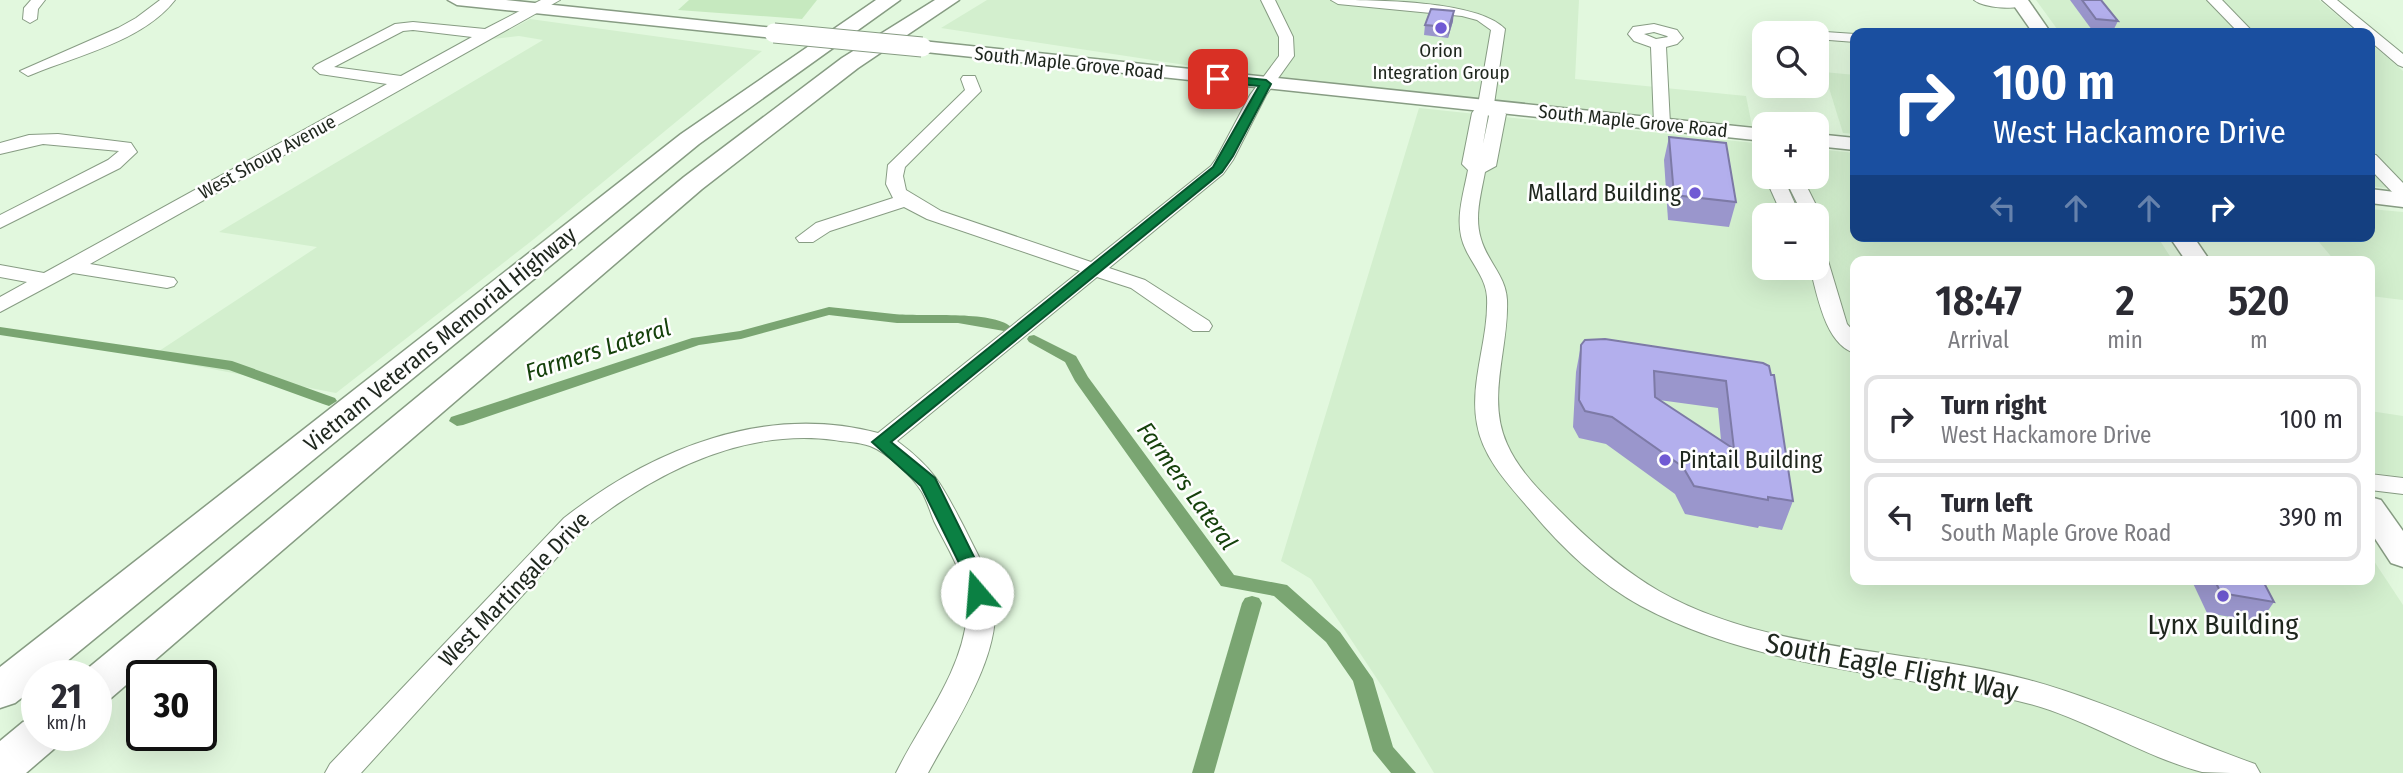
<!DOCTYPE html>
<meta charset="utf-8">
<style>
:root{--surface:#fff;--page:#f2f2f3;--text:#2b2b33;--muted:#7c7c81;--line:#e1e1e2}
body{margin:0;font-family:"Fira Sans Condensed",sans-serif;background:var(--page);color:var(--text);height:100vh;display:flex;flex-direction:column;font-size:26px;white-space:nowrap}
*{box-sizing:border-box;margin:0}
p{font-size:23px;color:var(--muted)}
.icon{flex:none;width:38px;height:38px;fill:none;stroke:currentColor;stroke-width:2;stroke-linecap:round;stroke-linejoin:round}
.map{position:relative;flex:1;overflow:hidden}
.side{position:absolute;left:1850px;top:256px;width:525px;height:329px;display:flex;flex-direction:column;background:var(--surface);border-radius:14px;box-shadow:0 7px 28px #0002}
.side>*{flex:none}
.banner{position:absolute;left:1850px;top:28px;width:525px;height:214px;border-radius:14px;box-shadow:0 7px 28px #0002;background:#1a4fa0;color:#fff;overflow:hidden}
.tools{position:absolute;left:1752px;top:21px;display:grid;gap:14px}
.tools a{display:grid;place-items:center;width:77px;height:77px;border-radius:14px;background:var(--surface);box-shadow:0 7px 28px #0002;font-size:35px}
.speed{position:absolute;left:21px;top:660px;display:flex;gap:14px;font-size:35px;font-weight:700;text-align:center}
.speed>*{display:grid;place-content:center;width:91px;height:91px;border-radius:50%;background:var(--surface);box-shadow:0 7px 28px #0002;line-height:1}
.speed small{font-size:18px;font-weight:400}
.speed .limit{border:4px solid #111;border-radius:10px;background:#fff;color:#111}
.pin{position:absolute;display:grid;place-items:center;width:60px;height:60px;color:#fff;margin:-30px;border-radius:14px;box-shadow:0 4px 10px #0006}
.me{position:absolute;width:77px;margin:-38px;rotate:342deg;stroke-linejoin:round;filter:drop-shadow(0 0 5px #0008)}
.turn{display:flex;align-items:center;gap:24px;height:147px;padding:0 28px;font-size:32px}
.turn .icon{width:91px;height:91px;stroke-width:2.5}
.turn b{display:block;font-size:49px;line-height:60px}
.lanes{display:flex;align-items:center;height:66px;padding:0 28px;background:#0003;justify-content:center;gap:35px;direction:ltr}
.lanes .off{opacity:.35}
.eta{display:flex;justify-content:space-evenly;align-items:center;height:119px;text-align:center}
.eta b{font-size:42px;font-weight:600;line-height:49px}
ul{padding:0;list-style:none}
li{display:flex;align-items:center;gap:21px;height:88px;margin:0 14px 10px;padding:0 14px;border:4px solid var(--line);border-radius:14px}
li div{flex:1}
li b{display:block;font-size:26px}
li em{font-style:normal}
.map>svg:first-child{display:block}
</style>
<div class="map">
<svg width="2403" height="773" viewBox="0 0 2403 773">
<rect width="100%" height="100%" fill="#e2f8de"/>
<!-- built -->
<g fill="#d3efce" fill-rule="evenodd">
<polygon points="987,0 1579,0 1575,79 1746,96 1752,126 1238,73 941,28"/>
<polygon points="2036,0 2319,0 2358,33 2060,33"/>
<polygon points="530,19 762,51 534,239 336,393 150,357 317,247 219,232 543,40 519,36 493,39"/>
<polygon points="2370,43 2403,71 2403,190 2370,186"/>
<polygon points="1824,72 1855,75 1855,134 1843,133"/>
<path d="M1419,108L1764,144V177H1816L1817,149L1855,153V236H2157L2173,261H1855V579H2370V555L2403,605V773H1434L1383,688L1311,579L1281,561ZM1764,215H1816V268H1764Z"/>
<polygon points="2370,209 2403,212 2403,300 2370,296 2370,261 2335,261 2314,236 2370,236"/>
<polygon points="2370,411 2403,416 2403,477 2374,473 2370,467"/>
</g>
<!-- green -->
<polygon fill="#c6e9bf" points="689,0 817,0 802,19 678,10"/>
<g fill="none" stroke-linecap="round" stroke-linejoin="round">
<!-- canal -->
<g fill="#7aa572" fill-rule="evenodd">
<path d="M829,307C851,309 872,312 894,314C920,317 993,310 1011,327L1004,331L958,323H897L829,315L741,339L699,345L463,425L457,426L449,421L451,417L692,338L740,331Z"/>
<polygon points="0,327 232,361 335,398 337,401 329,406 323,404 229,370 0,335"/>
<polygon points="1034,335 1076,356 1088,377 1234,575 1287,585 1340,632 1373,679 1393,747 1416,773 1391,773 1373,751 1353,681 1326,642 1274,596 1221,586 1075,381 1065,362 1029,342 1027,339 1029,336"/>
<polygon points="1252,596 1259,598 1262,603 1214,773 1192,773 1242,603 1245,598"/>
</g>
<defs>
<g id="minor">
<polygon points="31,0 45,0 38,9 37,19 30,23 23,19 24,8"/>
<path d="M160,0H175C143,41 79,55 33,74L28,76L20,71L118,28L136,18Z"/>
<path d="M541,0H560L90,264L174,278L177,282L174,286L167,288L73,273L0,312V297L27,282L0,277V265L44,273L387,84L320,74L313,68L316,65L395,24L413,22L485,29ZM413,30L472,37L401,76L334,67L403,31Z"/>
<path d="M1261,0H1275L1293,37L1294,56L1266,95L1233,160L1223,174L1109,268L1145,280L1209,321L1212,326L1209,331H1193L1131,288L1097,277L897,441C936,470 943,487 965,529C976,552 990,574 994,599C1003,654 953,726 928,773H896C921,722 962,673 967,615C970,581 948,550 934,521C930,511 927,501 922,492C912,476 888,453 870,446C859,442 846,442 834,440C741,428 653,474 582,530L361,773H325L330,764L564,518C652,449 765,403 878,433L1080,271L927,219L904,207L830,231L813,242H799L796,238L816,223L893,198L886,184L888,165L965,90L961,79L963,76H975L981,91L905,167L903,176L906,190L941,211L1091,262L1211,166L1216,159L1250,95L1279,56V37Z"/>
<path d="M1331,0C1373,0 1478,0 1505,29L1494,104L1506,114L1496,166L1485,172C1481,194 1474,217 1481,239C1487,261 1506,276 1507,300C1509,348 1486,398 1507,444C1520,474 1548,499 1571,522C1598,548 1626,572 1659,591C1770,654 1908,647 2029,680C2106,701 2179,737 2255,764L2260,773C2242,773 2219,773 2202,772C2138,755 2082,715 2018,701C1893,673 1756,668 1641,606C1599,583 1562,548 1532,512C1510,486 1483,459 1477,424C1469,382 1489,340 1487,297C1486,279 1473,265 1466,250C1453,224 1463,197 1468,170L1462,164L1472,113L1478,105L1491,30L1477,20L1462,16L1338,4ZM1488,115L1489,116L1483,144Z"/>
<path d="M1974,0H2026L2028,3C2018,11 1984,8 1974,0Z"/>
<polygon points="2207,0 2222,0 2254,33 2239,33"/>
<polygon points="2322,0 2337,0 2403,54 2403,67 2398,65 2370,41 2370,33 2360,33"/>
<path d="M1654,24L1677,30L1683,38L1677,44L1666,47L1670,124L1662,129L1654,124L1651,47L1634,41L1628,34L1633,27ZM1654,32L1667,36L1668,37L1656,39L1644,34Z"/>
<polygon points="1781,29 1855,34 1855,42 1816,39 1816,33 1774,33"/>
<polygon points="58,134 131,143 137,152 120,168 0,228 0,215 108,160 119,151 43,144 0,154 0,143 29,135"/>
<polygon points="1764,135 1764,153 1755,148 1755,140"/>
<polygon points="2370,154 2376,155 2403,183 2403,198 2397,197 2370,169"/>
<polygon points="1765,177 1783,177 1800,215 1782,215"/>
<polygon points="1784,177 1802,177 1821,215 1819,219 1816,220 1816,215 1803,215"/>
<path d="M1816,248L1826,254L1847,324L1855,333V353C1825,345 1817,293 1810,268H1816Z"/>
<polygon points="2370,474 2403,478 2403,494 2370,490"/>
</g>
<g id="major">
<polygon points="448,0 506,0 774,28 783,33 774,38 457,5"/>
<polygon points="2010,0 2028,0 2051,33 2033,33"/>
<polygon points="922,41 1764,129 1764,141 916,51 913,47 916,43"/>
<polygon points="1816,134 1855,138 1855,150 1816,146"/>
<polygon points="2370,189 2403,193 2403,207 2370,203"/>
<polygon points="2169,236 2193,236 2210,261 2186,261"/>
<polygon points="2370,497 2381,500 2403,531 2403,567 2391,563 2370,531"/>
</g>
<g id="highway">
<polygon points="876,0 900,0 699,144 49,676 37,676 37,686 15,703 0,708 0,667 681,134"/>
<polygon points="935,0 959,0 858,68 702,189 111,698 96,703 96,676 81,674 684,177 842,58"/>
<polygon points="37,717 37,735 62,735 55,748 26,773 0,773 0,741 23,722"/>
</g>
</defs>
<!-- minor casing -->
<use href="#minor" stroke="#879c83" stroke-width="2"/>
<!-- major casing -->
<use href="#major" stroke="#879c83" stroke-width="3"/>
<!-- highway casing -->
<use href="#highway" stroke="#879c83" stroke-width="3"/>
<!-- minor -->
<use href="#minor" fill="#fff" fill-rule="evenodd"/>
<!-- major -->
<use href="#major" fill="#fff" fill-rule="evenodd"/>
<!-- highway -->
<use href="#highway" fill="#fff" fill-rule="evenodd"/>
<defs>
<polyline id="major-bridge" points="774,33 922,47"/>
</defs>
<!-- major-bridge casing -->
<use href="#major-bridge" stroke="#879c83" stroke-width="21" stroke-linecap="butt"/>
<!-- major-bridge -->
<use href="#major-bridge" stroke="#fff" stroke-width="19"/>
</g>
<!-- wall -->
<g fill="#9a96cc" fill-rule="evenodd">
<polygon points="2070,0 2101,0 2118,21 2113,31 2092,30"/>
<polygon points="1453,21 1448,38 1424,35 1425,25"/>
<polygon points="1669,137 1736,202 1729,227 1668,220 1664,160"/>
<path d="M1581,345L1763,363L1793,501L1782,530L1759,526L1758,528L1685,514L1675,494L1606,444L1579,438L1573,427L1576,372ZM1659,400L1718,408L1721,440Z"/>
<polygon points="2191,579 2262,579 2274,602 2260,622 2207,613"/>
</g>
<!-- shaded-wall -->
<polygon fill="#7d7aa6" points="1454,11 1453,21 1448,38 1449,27"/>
<!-- building -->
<g fill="#b3afed" stroke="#7d7aa6" stroke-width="2" fill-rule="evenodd">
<polygon points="2082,0 2101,0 2118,21 2096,19"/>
<polygon points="1431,9 1454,11 1449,27 1425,25"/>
<polygon points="1669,137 1726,143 1736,202 1674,195"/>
<path d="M1605,339L1763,363L1769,366L1771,375H1774L1793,501L1768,497V500L1694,486L1683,467L1612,417L1585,411L1579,400L1581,345L1585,340ZM1654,371L1726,381L1734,449L1655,397Z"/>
<polygon points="2214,579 2262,579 2274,602 2221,593"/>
</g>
<!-- route -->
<polygon fill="#0b8043" stroke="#07532c" stroke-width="2" points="1218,75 1266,80 1271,84 1233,156 1222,172 891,442 935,478 982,573 987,593 984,598 970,598 964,573 921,486 872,442 1213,167 1259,86 1214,81 1212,79"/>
<!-- markers -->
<g fill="#705ad4" stroke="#fefefe" stroke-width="2.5">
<circle cx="1441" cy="28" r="7"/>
<circle cx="1695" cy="193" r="7"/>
<circle cx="1665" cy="460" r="7"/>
<circle cx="2223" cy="596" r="7"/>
</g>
<g text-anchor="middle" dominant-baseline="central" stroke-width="5" stroke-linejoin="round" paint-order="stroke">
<!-- far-poi labels -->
<g font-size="19" fill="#1e261d" stroke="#fefefe">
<text x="1441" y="50">Orion<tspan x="1441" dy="22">Integration Group</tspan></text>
</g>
<!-- far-street labels -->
<g font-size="19" fill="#1e261d" stroke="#fefefe">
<text transform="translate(1069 63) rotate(6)">South Maple Grove Road</text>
<text transform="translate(1633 121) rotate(6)">South Maple Grove Road</text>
<text transform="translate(267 157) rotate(-29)">West Shoup Avenue</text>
</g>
<!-- poi labels -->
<g font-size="23" fill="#1e261d" stroke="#fefefe" text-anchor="end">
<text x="1681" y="193">Mallard Building</text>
<text x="1679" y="460" text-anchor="start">Pintail Building</text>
</g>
<!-- street labels -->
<g font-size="23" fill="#1e261d" stroke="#fefefe">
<text transform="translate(440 339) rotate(-39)">Vietnam Veterans Memorial Highway</text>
<text transform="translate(514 589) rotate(-46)">West Martingale Drive</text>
</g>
<!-- water labels -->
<g font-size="24" font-style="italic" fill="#15410b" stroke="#fefefe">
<text transform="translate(598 350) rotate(-18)">Farmers Lateral</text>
<text transform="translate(1187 486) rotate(54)">Farmers Lateral</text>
</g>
<!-- near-poi labels -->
<g font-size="28" fill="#1e261d" stroke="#fefefe">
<text x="2223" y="624">Lynx Building</text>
</g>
<!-- near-street labels -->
<g font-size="28" fill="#1e261d" stroke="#fefefe">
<text transform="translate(1892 667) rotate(11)">South Eagle Flight Way</text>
</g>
</g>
</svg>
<div class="tools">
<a><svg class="icon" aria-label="search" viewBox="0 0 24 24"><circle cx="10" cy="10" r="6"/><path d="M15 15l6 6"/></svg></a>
<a>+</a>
<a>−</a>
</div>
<div class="speed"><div>21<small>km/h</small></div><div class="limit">30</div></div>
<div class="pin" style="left:1218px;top:79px;background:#d93025"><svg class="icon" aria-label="arrive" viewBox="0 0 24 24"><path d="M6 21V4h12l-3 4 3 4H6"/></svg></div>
<svg class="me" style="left:977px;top:593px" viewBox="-20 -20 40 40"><circle r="19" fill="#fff"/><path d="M0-13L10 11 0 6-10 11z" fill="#0b8043"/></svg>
<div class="banner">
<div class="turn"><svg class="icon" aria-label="right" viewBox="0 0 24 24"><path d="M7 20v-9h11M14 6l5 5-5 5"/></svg><div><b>100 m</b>West Hackamore Drive</div></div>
<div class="lanes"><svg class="icon off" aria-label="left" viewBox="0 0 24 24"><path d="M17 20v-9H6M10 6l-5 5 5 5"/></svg><svg class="icon off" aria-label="ahead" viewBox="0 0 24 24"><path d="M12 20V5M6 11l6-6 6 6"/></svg><svg class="icon off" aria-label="ahead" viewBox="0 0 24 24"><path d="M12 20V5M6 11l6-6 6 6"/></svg><svg class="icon" aria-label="right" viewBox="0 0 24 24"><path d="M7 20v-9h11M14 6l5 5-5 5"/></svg></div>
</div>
<section class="side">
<div class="eta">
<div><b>18:47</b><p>Arrival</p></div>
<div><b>2</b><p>min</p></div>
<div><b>520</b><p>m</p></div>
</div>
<ul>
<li><svg class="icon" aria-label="right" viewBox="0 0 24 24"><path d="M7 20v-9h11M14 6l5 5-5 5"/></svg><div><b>Turn right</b><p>West Hackamore Drive</p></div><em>100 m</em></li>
<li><svg class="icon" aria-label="left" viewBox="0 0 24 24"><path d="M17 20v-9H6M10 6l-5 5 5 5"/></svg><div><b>Turn left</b><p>South Maple Grove Road</p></div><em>390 m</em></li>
</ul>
</section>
</div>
